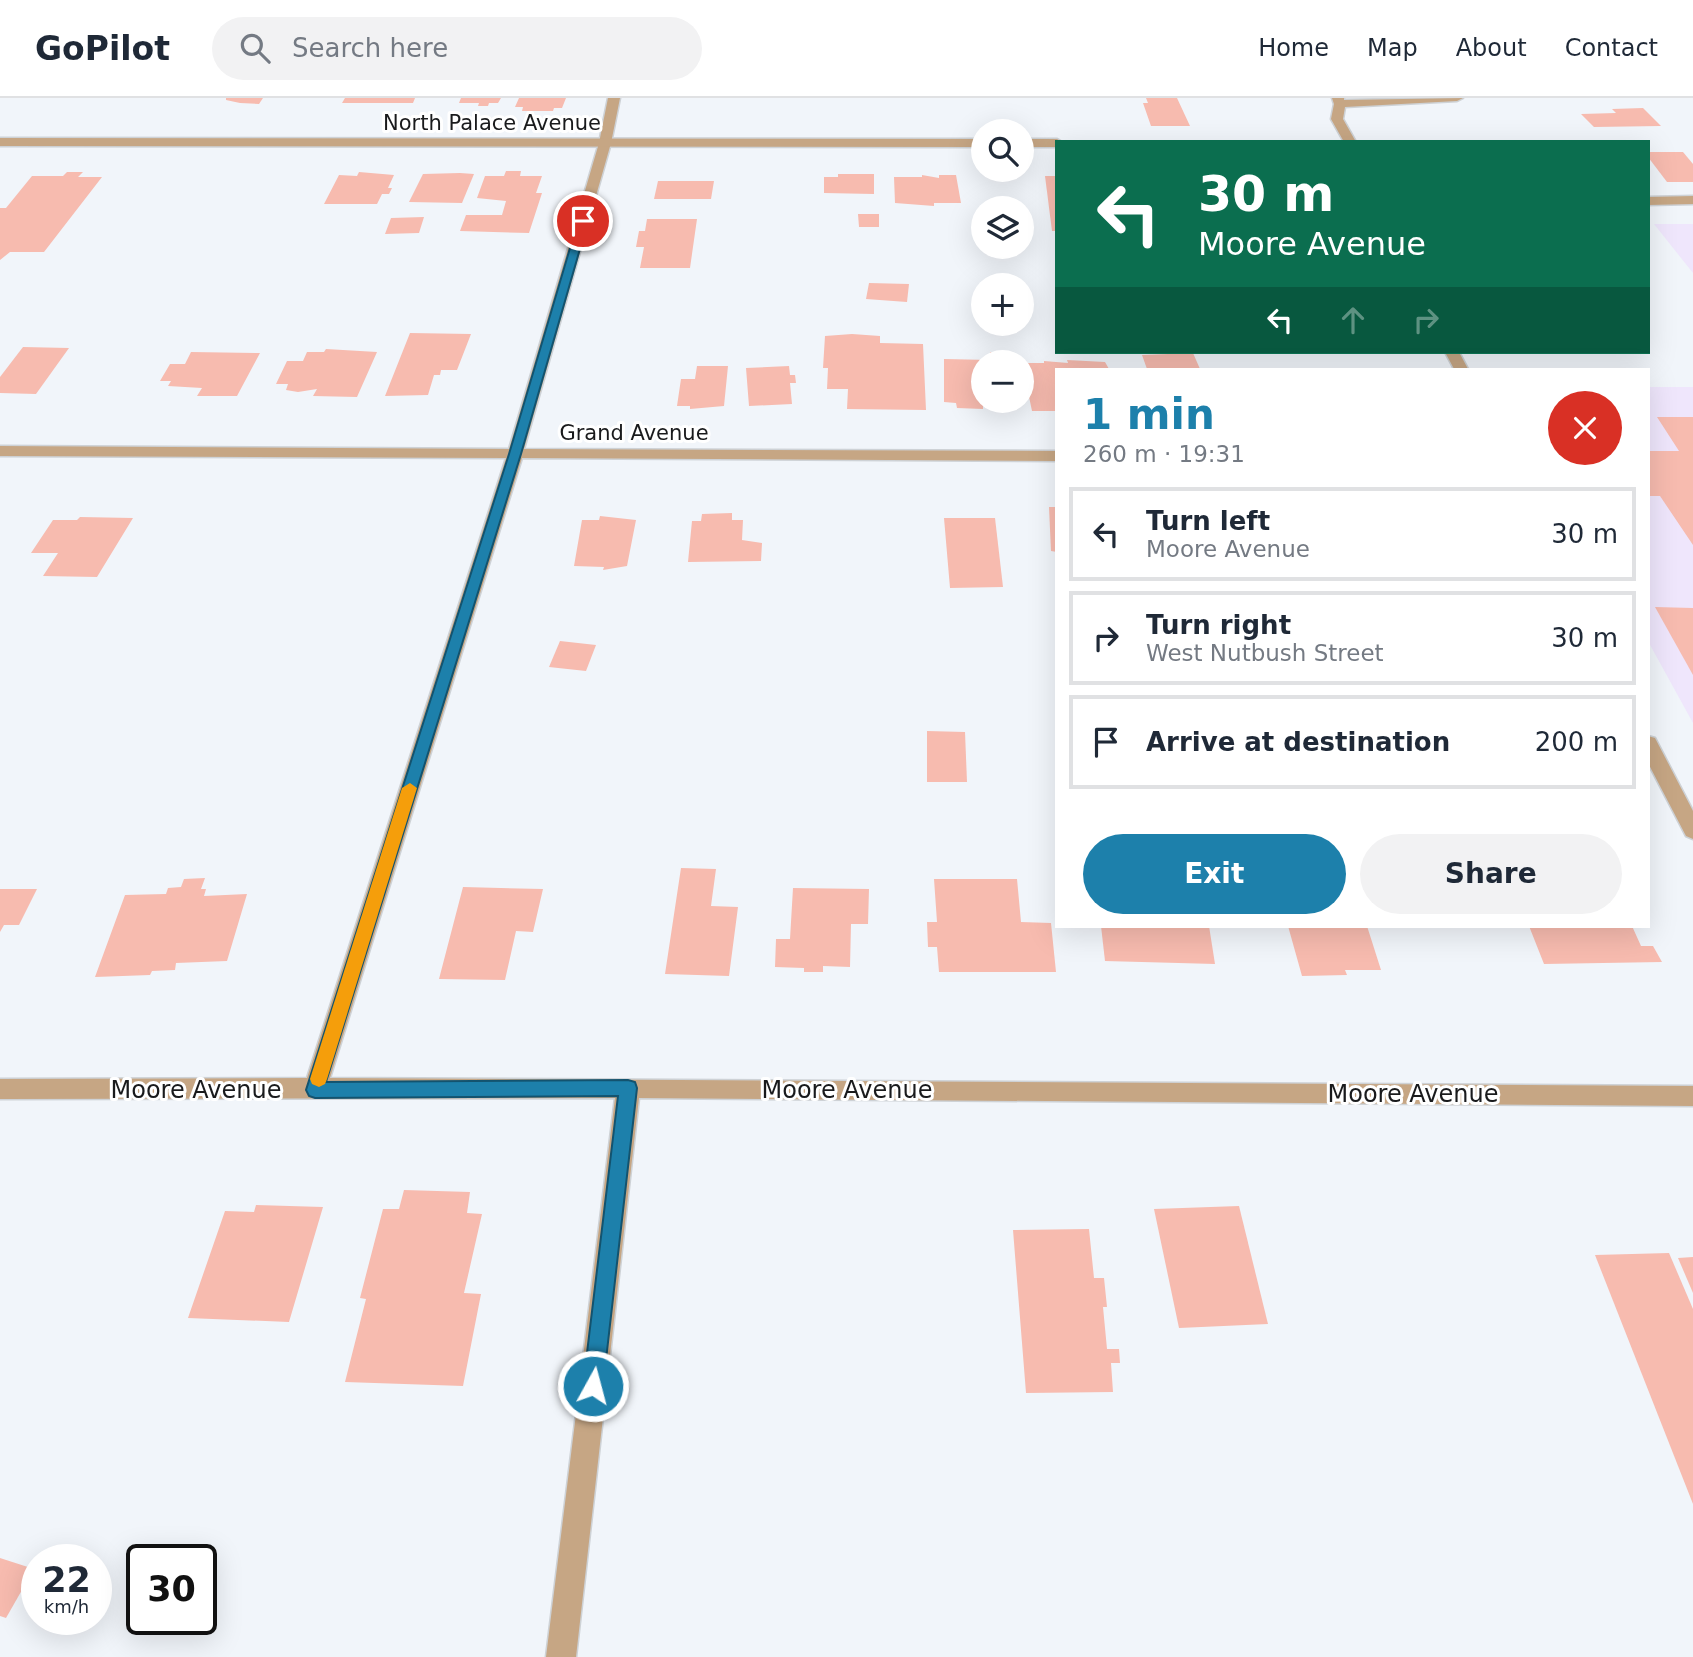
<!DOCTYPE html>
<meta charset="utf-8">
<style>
:root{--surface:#fff;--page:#f2f2f3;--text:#1f2937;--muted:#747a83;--line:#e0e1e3;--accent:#1d80ab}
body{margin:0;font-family:"DejaVu Sans",sans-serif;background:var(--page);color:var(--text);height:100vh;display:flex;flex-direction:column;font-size:26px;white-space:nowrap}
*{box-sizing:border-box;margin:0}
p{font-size:23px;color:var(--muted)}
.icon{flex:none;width:38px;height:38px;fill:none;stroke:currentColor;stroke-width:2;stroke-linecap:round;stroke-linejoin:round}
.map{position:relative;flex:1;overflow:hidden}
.panel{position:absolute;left:1055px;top:270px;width:595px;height:560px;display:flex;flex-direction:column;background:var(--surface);border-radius:0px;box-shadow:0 7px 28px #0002}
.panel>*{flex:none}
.top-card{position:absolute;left:1055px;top:42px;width:595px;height:214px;border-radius:0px;box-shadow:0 7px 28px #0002;background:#0b6e4f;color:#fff;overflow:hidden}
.controls{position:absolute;left:971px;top:21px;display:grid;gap:14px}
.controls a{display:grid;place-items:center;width:63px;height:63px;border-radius:50%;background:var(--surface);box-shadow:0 7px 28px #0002;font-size:35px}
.speed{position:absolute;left:21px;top:1446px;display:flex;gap:14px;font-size:35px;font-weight:700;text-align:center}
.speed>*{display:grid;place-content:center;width:91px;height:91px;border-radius:50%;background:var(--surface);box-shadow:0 7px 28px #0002;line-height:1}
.speed small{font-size:18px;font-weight:400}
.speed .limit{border:4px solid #111;border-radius:10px;background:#fff;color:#111}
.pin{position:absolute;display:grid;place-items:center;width:60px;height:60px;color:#fff;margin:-30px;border:4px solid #fff;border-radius:50%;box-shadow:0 2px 7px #0007}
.me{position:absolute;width:77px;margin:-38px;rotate:7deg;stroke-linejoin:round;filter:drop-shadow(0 0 5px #0008)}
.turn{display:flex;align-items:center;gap:24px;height:147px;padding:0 28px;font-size:32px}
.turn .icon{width:91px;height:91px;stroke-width:2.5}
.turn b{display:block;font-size:49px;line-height:60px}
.lanes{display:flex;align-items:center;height:66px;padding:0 28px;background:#0003;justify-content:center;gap:35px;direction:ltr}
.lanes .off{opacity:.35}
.round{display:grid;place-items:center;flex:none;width:74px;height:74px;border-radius:37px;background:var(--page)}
.summary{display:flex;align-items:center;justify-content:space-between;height:119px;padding:0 28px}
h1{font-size:42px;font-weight:700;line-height:52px;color:var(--accent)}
.action{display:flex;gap:14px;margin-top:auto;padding:14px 28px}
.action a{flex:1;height:80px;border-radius:42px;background:var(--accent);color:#fff;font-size:28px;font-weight:700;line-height:80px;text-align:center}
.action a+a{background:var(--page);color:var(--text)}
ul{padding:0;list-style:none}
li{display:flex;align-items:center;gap:21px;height:94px;margin:0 14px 10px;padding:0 14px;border:4px solid var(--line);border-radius:0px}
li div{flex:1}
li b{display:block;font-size:26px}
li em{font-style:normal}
header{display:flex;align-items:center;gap:42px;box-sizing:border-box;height:98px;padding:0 35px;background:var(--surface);border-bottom:2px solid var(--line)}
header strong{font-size:33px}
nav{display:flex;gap:38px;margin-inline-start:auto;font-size:24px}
.search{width:490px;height:63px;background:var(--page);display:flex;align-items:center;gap:18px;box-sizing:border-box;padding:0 24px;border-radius:38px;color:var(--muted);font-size:26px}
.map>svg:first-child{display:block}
</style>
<header>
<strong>GoPilot</strong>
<div class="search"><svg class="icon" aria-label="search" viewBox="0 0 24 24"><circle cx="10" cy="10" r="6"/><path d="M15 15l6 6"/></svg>Search here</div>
<nav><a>Home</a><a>Map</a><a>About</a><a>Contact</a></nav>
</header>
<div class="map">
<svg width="1693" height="1559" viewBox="0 0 1693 1559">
<rect width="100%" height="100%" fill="#f1f5fa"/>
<!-- education -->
<g fill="#efe6fc">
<polygon points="1654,126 1693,126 1693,175"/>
<polygon points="1648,289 1693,289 1693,625 1649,545"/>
</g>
<!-- building -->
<g fill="#f7bbaf">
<polygon points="226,0 263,0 259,6 240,5 226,2"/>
<polygon points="345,0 415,0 413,5 342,5"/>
<polygon points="461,0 501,0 498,5 489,5 488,8 478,8 479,5 459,5"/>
<polygon points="519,0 566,0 562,10 554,10 553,13 522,13 523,9 515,9"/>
<polygon points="1146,0 1177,0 1190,28 1151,28 1143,5 1148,5"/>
<polygon points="1643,10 1661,28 1594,29 1581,16 1616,15 1612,11"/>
<polygon points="1648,54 1683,54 1693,66 1693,84 1667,84 1648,59"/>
<polygon points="506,73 521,73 520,78 542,78 536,95 542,95 529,135 460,133 466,117 502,117 506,103 477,100 485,78 504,78"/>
<polygon points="67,74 83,74 78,79 102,79 44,154 10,154 0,162 0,110 6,110 32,78 63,78"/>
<polygon points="359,74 394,77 388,90 392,90 389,96 382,96 377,106 324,106 339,77 357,78"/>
<polygon points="460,75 474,76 462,105 409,104 423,76"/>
<polygon points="838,76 874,76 874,96 824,95 824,79 838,79"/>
<polygon points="922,77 939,80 939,77 956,77 961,105 934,105 934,108 895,105 894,79 922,79"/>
<polygon points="1045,78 1057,78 1057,133 1052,133"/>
<polygon points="658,83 714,83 711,101 654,101"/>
<polygon points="858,116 879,116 879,129 859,129"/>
<polygon points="424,119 419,135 385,136 391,120"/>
<polygon points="647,121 697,121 690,170 640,170 644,149 636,149 639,133 645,133"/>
<polygon points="869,185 909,186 907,204 866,201"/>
<polygon points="410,235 471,236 457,272 441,272 440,277 434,277 428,297 385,298"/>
<polygon points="852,236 880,238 880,245 923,246 926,312 847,311 848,291 827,291 828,270 823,270 825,238"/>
<polygon points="23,249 69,250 36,296 0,295 0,279"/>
<polygon points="326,251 377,254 357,299 313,298 317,291 298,294 286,292 288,286 276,286 287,263 303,263 307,254 324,254"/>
<polygon points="191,254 260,255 237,298 197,298 202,290 168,288 171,283 160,283 170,266 185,266"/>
<polygon points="990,254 1013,255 1014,264 984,264 984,303 997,303 997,305 983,305 983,311 957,310 956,305 944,304 944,261 990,262"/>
<polygon points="1193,255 1200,271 1147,271 1142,257"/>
<polygon points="1067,262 1105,264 1109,271 1057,271 1057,313 1032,313 1022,265 1044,265 1044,263 1068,265"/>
<polygon points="697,268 728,268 724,308 690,311 690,308 677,308 681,281 695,281"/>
<polygon points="789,268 790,277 795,277 796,285 790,285 792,306 749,308 746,270"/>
<polygon points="1657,319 1693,319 1693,447 1660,398 1648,398 1648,353 1679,353"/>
<polygon points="1049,409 1057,409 1057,454 1051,453"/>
<polygon points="732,415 732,422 743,422 742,442 762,445 761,463 688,464 692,423 701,423 702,416"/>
<polygon points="600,418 636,422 627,468 603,472 604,469 574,468 582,422 599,422"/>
<polygon points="80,419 133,420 97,479 43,478 58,455 31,455 53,422 77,422"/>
<polygon points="944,420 995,420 1003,489 950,490"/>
<polygon points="1655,509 1693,510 1693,577"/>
<polygon points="560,543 596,547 586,573 549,569"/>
<polygon points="927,633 965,634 967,684 927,684"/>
<polygon points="681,770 716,771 711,808 738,809 729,878 665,876"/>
<polygon points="205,780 201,791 206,791 204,798 247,796 227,863 176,865 175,872 152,873 150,877 95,879 125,797 166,796 168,790 181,789 184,781"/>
<polygon points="934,781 1017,781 1021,824 1051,825 1056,874 939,874 937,849 928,849 927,824 937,824"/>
<polygon points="463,789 543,791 533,834 516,833 505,882 439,881"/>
<polygon points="793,790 869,791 868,826 851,826 850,869 823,868 823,874 804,874 804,870 775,869 776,841 790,841"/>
<polygon points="0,791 37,791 19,827 4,827 0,834"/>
<polygon points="1101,828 1209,828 1215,866 1105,863"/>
<polygon points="1288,828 1367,828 1381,872 1345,872 1347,877 1302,878"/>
<polygon points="1529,828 1632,828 1641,848 1653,848 1662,864 1544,866"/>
<polygon points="404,1092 470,1094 467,1115 482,1116 464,1195 481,1196 463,1288 345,1284 366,1201 360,1200 383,1111 399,1111"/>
<polygon points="256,1107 323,1109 289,1224 188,1220 225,1113 254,1114"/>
<polygon points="1239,1108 1268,1226 1179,1230 1154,1111"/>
<polygon points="1089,1131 1094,1180 1104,1180 1107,1209 1103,1209 1107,1251 1119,1251 1120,1265 1111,1265 1113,1294 1026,1295 1013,1132"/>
<polygon points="1669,1155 1693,1211 1693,1406 1595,1157"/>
<polygon points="1693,1159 1693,1195 1678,1160"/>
<polygon points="0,1460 34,1471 6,1520 0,1518"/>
</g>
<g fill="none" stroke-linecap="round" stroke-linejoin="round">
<defs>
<g id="minor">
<polygon points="608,0 620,0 611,45 524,351 1057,353 1057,363 522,360 330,980 1693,988 1693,1008 639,1000 576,1559 546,1559 615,1000 0,1001 0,981 307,980 506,360 0,358 0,348 509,351 599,45"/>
<polygon points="1332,0 1344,0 1344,2 1463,0 1457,3 1345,9 1343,21 1356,44 1344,44 1331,21 1334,6"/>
<polygon points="1445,254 1459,254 1468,271 1454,271"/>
<polygon points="1648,638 1655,640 1693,713 1693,741 1686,738 1648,665"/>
</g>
<g id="tertiary">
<polygon points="0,40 984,41 984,49 0,48"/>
<polygon points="1022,41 1057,41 1062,44 1057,44 1057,49 1022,49"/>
<polygon points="1693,98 1693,106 1648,107 1648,99"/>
</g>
</defs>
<!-- minor casing -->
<use href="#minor" stroke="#ced2d6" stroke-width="3"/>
<!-- tertiary casing -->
<use href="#tertiary" stroke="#ced2d6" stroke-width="3"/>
<!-- minor -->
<use href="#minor" fill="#c6a684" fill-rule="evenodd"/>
<!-- tertiary -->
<use href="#tertiary" fill="#c6a684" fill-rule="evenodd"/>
</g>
<!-- route -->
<polygon fill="#1d80ab" stroke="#13536f" stroke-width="2" points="583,120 588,123 521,356 326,984 628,982 635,984 637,990 603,1288 600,1295 593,1298 586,1295 583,1288 618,998 315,1000 309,998 306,992 509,356 578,123"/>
<!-- slow -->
<polygon fill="#f59e0b" points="410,685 417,690 327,981 325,986 319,989 312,986 310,981 402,690"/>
<g text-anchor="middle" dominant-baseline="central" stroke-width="6" stroke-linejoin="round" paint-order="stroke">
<!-- far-street labels -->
<g font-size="21" fill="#191a1c" stroke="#fff">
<text x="492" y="25">North Palace Avenue</text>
<text x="634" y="335">Grand Avenue</text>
</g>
<!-- street labels -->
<g font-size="24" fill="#191a1c" stroke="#fff">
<text x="196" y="992">Moore Avenue</text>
<text x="847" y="992">Moore Avenue</text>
<text x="1413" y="996">Moore Avenue</text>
</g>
</g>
</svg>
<div class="controls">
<a><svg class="icon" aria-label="search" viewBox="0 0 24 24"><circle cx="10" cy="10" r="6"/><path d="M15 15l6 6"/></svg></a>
<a><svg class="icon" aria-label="layers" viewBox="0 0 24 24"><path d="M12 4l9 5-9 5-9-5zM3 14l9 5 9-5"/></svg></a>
<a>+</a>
<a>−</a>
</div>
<div class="speed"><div>22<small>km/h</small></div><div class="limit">30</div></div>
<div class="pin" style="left:583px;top:123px;background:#d93025"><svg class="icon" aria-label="arrive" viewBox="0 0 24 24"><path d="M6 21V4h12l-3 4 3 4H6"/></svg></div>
<svg class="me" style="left:593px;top:1288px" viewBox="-20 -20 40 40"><circle r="17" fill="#1d80ab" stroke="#fff" stroke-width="3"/><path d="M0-11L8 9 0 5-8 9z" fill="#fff"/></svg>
<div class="top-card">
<div class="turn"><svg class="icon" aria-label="left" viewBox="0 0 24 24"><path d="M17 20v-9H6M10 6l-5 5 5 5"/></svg><div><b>30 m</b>Moore Avenue</div></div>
<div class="lanes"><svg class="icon" aria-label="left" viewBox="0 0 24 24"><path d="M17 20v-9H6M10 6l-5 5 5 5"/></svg><svg class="icon off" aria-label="ahead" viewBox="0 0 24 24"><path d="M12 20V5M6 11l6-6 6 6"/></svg><svg class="icon off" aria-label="right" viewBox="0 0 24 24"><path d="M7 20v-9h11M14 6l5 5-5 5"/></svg></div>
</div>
<section class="panel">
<div class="summary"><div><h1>1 min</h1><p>260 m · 19:31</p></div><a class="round" style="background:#d93025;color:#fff"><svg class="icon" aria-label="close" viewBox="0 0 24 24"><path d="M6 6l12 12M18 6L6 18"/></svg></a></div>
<ul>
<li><svg class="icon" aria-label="left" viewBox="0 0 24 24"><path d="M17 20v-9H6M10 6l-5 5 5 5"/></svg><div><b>Turn left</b><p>Moore Avenue</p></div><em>30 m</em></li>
<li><svg class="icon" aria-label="right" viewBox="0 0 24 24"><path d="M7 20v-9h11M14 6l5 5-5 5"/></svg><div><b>Turn right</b><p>West Nutbush Street</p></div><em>30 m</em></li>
<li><svg class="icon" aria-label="arrive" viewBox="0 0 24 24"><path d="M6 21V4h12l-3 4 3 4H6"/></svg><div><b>Arrive at destination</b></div><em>200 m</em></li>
</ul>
<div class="action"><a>Exit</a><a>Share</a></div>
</section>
</div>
